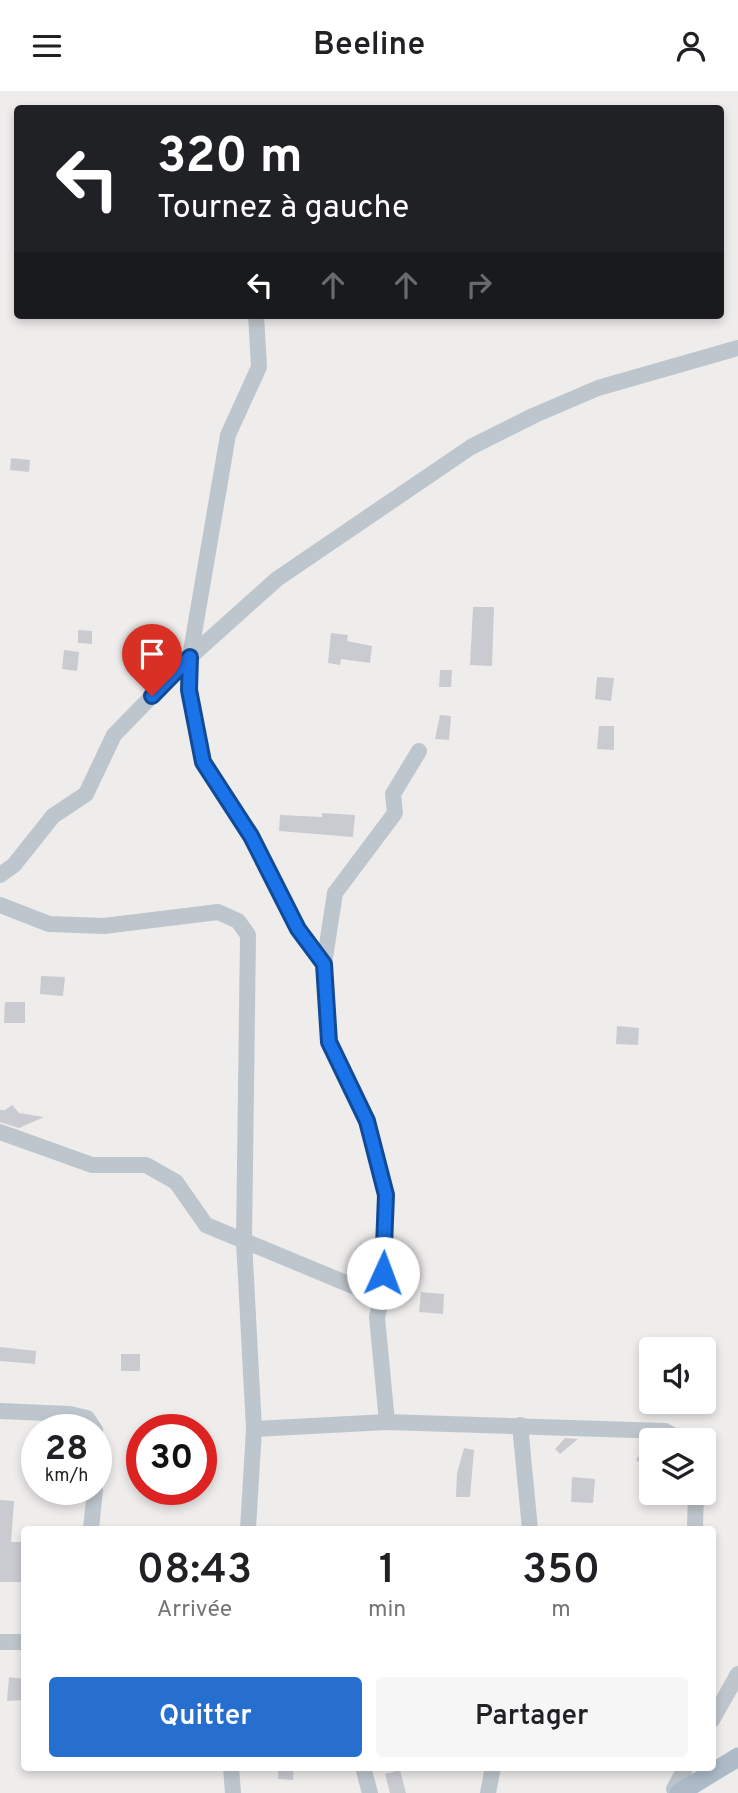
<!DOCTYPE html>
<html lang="fr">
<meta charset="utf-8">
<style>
:root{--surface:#fff;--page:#f6f6f6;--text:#202124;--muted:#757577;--accent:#276fce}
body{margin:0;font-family:Overpass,sans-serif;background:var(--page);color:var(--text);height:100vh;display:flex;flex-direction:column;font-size:26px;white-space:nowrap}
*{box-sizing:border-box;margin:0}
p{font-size:23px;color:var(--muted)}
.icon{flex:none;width:38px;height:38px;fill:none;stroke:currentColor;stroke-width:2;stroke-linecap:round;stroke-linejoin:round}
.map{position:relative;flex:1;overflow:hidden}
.side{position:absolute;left:21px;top:1435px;width:695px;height:245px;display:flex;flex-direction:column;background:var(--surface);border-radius:7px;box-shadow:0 4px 10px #0003}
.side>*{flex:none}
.hud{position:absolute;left:14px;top:14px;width:710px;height:214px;border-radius:7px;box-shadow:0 4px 10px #0003;background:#202124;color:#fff;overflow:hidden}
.fabs{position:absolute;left:639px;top:1246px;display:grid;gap:14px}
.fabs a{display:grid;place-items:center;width:77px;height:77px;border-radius:7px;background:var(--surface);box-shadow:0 4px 10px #0003;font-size:35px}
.speed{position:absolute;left:21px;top:1323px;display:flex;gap:14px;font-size:35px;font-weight:700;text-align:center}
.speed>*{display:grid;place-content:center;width:91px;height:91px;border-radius:50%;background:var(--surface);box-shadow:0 4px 10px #0003;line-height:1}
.speed small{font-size:18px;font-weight:400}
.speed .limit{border:10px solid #d22;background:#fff;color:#111}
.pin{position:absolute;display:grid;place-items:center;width:60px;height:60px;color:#fff;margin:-72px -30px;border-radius:50% 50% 50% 0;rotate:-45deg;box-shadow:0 0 7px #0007}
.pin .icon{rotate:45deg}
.me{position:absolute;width:77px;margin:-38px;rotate:2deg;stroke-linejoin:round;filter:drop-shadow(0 0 5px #0008)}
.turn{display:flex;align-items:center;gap:24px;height:147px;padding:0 28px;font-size:32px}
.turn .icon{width:91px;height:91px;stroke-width:2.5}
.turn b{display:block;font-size:49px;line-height:60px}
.lanes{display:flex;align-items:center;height:66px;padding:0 28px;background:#0003;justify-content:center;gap:35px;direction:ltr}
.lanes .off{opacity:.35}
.eta{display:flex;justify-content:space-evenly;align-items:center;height:119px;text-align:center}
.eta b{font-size:42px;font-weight:600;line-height:49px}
.button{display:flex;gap:14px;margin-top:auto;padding:14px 28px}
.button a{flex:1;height:80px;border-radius:7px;background:var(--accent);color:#fff;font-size:28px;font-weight:600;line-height:80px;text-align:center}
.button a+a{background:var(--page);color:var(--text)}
header{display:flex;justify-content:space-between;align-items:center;height:91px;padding:0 28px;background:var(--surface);font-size:32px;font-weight:600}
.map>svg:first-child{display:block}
</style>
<header><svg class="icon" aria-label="menu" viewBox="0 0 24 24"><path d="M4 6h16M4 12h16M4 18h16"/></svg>Beeline<svg class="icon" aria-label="person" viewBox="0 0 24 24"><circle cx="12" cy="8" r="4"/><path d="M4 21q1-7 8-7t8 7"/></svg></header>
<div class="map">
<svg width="738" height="1702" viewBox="0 0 738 1702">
<rect width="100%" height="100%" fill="#efecec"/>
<!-- building -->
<g fill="#cacbd1">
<polygon points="11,367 30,369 29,381 10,379"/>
<polygon points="473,516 494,516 492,575 470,574"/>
<polygon points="78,539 92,540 92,553 78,552"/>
<polygon points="331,542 348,544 347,550 372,555 370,572 341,568 340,574 328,572"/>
<polygon points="64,559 79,561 77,580 62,578"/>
<polygon points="440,579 452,579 451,596 439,596"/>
<polygon points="597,586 614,587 611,610 595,608"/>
<polygon points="440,624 451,625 449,649 435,648"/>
<polygon points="599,635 614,635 614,659 597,658"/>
<polygon points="322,722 355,724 353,746 279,740 280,724 322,726"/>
<polygon points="41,885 65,886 63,905 40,903"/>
<polygon points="5,911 25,911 25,932 4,932"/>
<polygon points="617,935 639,937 638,954 616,953"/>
<polygon points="12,1014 19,1022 44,1026 19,1037 0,1031 0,1019 5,1019"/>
<polygon points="421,1201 444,1203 443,1223 419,1221"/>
<polygon points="0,1256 36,1260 35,1273 0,1270"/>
<rect x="121" y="1263" width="19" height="17"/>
<polygon points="565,1347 578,1348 560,1363 555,1358"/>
<polygon points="649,1350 651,1350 651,1379 636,1369"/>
<polygon points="464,1357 474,1359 470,1406 456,1406 457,1382"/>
<polygon points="572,1386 595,1388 593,1412 571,1411"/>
<polygon points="0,1409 14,1410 11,1451 24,1451 24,1491 0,1491"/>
<polygon points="9,1586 24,1588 24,1609 7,1610"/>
<polygon points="278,1676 294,1676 293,1689 278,1688"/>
<polygon points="400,1679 406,1702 390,1702 385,1683"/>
</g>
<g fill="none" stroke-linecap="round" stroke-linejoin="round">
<!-- minor -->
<g stroke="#bec6cd" stroke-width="16">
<polyline points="256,224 259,276 228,344 190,566 189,599 203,671 251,745 298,838 324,873 329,951 367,1030 386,1104 382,1207 377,1226 387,1331"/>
<polyline points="0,784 14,774 53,725 86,703 114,644 190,566 277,488 471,356 535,324 598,297 738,257"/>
<polyline points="0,814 49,833 104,835 218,821 238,830 248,844 244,1150 254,1338 248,1438"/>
<polyline points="324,873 335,802 395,722 393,703 419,660"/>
<polyline points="0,1041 92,1074 146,1074 176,1091 206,1134 382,1207"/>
<polyline points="0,1320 70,1323 87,1327 95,1339"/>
<polyline points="520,1334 530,1438"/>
<polyline points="254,1338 387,1331 665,1340 682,1349"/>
<polyline points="91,1438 95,1398"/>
<polyline points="695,1438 696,1402"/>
<polyline points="0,1551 24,1551"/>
<polyline points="712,1629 738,1583"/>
<polyline points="231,1676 233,1702"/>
<polyline points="363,1676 370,1702"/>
<polyline points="684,1692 674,1698 686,1676"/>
<polyline points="488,1702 493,1676"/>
</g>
<!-- major -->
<polyline stroke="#adbbc9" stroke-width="19" points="679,1702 738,1666"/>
</g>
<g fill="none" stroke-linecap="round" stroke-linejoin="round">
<defs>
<polyline id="route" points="152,605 190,566 189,599 203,671 251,745 298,838 324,873 329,951 367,1030 386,1104 383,1182"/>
</defs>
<!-- route casing -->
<use href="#route" stroke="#114b97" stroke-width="18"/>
<!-- route -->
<use href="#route" stroke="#1a73e8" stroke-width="12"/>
</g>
</svg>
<div class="fabs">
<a><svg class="icon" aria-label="sound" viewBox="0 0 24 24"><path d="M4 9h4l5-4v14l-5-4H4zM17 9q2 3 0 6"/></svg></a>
<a><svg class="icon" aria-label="layers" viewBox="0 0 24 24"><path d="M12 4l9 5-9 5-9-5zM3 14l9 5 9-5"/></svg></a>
</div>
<div class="speed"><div>28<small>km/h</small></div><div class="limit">30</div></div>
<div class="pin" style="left:152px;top:605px;background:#d93025"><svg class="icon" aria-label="arrive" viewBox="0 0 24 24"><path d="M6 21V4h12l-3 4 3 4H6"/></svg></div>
<svg class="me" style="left:383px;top:1182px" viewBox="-20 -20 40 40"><circle r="19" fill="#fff"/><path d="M0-13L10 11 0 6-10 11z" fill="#1a73e8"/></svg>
<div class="hud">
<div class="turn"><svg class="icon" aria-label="left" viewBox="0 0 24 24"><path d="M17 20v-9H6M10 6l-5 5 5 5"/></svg><div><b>320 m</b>Tournez à gauche</div></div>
<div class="lanes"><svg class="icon" aria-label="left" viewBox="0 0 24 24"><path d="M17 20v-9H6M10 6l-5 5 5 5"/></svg><svg class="icon off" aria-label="ahead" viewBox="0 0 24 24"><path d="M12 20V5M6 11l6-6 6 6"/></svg><svg class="icon off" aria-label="ahead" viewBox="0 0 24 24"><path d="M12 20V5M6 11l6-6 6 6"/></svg><svg class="icon off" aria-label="right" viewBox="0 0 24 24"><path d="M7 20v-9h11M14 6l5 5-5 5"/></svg></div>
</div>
<section class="side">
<div class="eta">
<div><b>08:43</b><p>Arrivée</p></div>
<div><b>1</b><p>min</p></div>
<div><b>350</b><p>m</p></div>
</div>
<div class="button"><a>Quitter</a><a>Partager</a></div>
</section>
</div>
